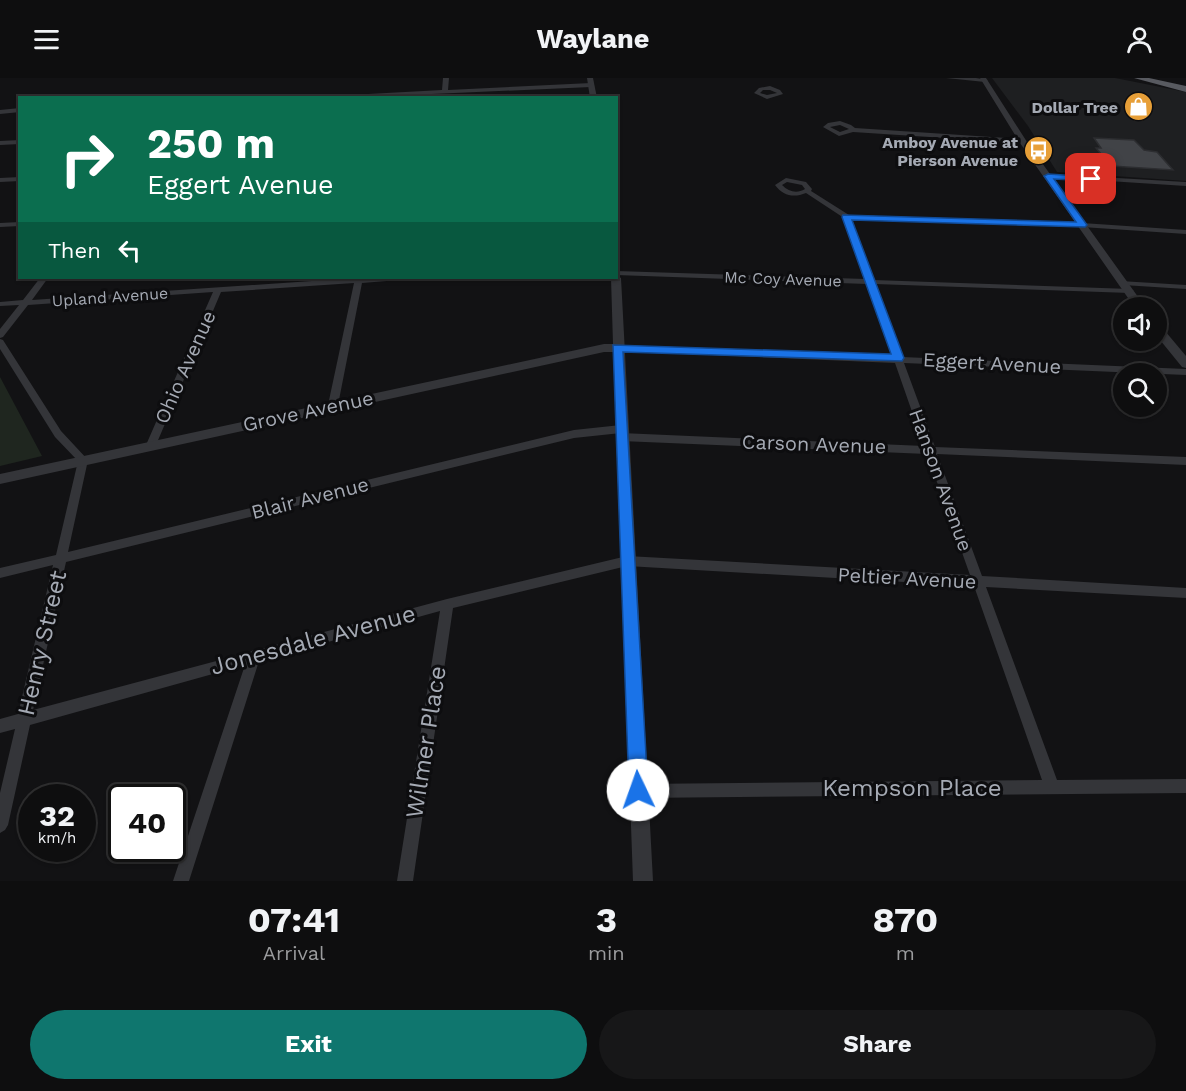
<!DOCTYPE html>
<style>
:root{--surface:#0e0e0f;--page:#171718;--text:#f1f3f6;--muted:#9b9c9e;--line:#2e2e2f;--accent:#0f766e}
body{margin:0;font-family:"Work Sans",sans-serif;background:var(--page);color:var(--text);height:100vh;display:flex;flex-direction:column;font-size:22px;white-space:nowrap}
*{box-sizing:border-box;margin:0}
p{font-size:20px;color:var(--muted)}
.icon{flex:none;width:33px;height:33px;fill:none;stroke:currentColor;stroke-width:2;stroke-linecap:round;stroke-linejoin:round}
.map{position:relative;height:803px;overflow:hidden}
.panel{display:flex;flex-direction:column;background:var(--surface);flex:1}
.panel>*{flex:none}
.top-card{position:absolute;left:18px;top:18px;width:600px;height:183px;border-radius:0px;box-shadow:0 2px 4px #0004,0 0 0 2px var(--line);background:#0b6e4f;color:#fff;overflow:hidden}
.tools{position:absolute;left:1113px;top:219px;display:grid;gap:12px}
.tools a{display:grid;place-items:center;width:54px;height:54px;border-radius:50%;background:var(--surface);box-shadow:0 2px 4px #0004,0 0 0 2px var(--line);font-size:30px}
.speed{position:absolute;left:18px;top:706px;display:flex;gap:12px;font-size:30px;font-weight:700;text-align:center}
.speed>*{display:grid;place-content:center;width:78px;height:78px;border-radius:50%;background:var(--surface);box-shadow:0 2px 4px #0004,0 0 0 2px var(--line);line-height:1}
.speed small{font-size:15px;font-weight:400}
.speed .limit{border:3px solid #111;border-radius:9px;background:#fff;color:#111}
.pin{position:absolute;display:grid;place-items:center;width:51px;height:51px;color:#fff;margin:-26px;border-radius:12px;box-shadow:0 3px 9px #0006}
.me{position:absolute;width:66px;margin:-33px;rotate:357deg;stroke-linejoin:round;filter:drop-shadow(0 0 4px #0008)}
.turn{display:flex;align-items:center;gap:21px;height:126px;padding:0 30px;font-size:27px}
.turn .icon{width:78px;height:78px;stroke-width:2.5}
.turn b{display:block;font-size:42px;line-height:51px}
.then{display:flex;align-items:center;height:57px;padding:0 30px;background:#0003;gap:12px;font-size:22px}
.eta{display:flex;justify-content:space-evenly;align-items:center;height:102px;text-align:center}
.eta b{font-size:36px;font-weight:700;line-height:42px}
.cta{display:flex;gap:12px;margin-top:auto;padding:12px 30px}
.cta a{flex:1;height:69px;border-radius:36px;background:var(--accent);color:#fff;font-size:24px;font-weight:700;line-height:69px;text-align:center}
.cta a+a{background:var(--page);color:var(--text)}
header{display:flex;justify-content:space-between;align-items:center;height:78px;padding:0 30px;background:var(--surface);font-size:27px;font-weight:700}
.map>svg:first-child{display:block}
</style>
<header><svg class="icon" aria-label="menu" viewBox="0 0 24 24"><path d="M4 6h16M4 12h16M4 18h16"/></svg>Waylane<svg class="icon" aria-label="person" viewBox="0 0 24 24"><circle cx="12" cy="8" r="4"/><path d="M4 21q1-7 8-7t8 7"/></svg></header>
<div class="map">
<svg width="1186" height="803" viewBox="0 0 1186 803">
<rect width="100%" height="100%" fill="#121214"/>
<!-- built -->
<polygon fill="#1e1f21" points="992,0 1115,0 1186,14 1186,103 1057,94 1028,48"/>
<!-- green -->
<polygon fill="#1f261f" points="0,299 42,378 0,388"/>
<!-- building -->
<polygon fill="#414347" stroke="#2c2d30" stroke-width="1.5" points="1094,60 1134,62 1144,72 1157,74 1173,92 1111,88 1096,70 1101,70"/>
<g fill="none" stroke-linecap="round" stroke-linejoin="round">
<!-- minor -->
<g fill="#343539" fill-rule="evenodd">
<polygon points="443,0 449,0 448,12 591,5 594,7 591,9 343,20 294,20 442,12"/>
<polygon points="946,0 976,0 988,2 985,4"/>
<path d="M770,8L780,12L783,16L767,21L754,15L759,10ZM763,12H770L777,15L767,17L760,15Z"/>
<polygon points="20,30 20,34 0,36 0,32"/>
<path d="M840,43L851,47L855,50L1023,61L1026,63L1023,65L853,54L839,58L823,49L828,45ZM840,47L849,51L840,54L830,49Z"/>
<polygon points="20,62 20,66 0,67 0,63"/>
<polygon points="1048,96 1186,104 1186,108 1046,99 1046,97"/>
<polygon points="20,99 20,103 0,104 0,100"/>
<path d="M786,100L806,104L812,111L811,113L849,137L1082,145L1186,152V156L1082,149L851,141L873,202L1130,211L1134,213L1130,215L875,206L902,279L1186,291V297L904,285L935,369L1186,379V387L937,376L982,498L1186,510V520L986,509L1057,702L1186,701V715L638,720L633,718L631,713L633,708L638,706L1042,702L974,508L627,488L453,530L413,803H397L440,533L259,583L189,803H173L245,587L30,647L8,747L5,752L0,755V715L15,651L0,655V641L18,636L53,487L0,500V490L56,477L78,383L55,359L0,271V261L3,262L61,353L88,382L68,474L574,352L621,347L626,351L621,355L574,360L66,484L33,632L250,574L255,571L257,572L447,521L627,478L970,497L927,376L621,363L616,359L621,355L924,368L895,285L617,273L613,270L617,267L893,279L867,206L616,197V193L866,201L844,140L806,115C794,120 783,118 775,107ZM787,104L802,107L805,111C797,116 789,114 782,107Z"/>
<polygon points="20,144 20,148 0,149 0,145"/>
<polygon points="40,200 48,200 32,222 355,200 403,200 399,202 362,205 338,327 333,330 328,327 354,205 221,214 156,367 151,371 146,367 213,214 28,227 3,259 0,260 0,251 19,227 0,228 0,224 23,222"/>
<polygon points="1120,203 1186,207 1186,211 1123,207 1120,207"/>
</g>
<!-- tertiary -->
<g fill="#343539" fill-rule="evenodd">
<polygon points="587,0 593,0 597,20 590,20"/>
<polygon points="980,0 986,0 1027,64 1146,230 1135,230 1020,65"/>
<polygon points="616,197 621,200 653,803 633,803 614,274 604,274 0,406 0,396 604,266 613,266 611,200 616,200"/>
<polygon points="1156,246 1160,247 1186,278 1186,290 1182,289 1156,257"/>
</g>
<!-- trunk -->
<polygon fill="#585a60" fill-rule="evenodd" points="1134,0 1149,0 1186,8 1186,14"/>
</g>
<!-- route -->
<polygon fill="#1a73e8" stroke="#114b97" stroke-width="1.5" points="1048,96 1094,99 1096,101 1091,103 1054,101 1087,147 1085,149 852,142 904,280 902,283 623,274 648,712 645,719 638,722 632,719 629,712 613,267 891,276 842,139 843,137 1076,144 1044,98"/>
<!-- icons -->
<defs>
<symbol id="shop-disc" viewBox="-11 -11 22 22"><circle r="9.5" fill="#e79f38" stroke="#0d0d0f"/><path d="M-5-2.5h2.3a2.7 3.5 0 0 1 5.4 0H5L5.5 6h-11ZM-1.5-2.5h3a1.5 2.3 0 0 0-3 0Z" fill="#fff"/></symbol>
<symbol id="bus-disc" viewBox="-11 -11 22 22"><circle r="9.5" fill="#e79f38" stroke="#0d0d0f"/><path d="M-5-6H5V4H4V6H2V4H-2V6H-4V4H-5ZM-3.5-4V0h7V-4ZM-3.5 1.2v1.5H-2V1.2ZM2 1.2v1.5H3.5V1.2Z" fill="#fff"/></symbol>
</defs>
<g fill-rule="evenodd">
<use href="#shop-disc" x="1122" y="12" width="33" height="33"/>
<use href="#bus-disc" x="1022" y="56" width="33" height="33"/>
</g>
<g text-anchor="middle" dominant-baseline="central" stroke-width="6" stroke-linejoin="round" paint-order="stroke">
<!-- far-poi labels -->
<g font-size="16" font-weight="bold" fill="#a5aab4" stroke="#0d0d0f" text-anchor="end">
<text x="1118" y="29">Dollar Tree</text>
<text x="1018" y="64">Amboy Avenue at<tspan x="1018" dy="18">Pierson Avenue</tspan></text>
</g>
<!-- far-street labels -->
<g font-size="16" fill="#a5aab4" stroke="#0d0d0f">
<text transform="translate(783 201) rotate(2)">Mc Coy Avenue</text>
<text transform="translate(110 219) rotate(-4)">Upland Avenue</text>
</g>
<!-- street labels -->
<g font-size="20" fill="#a5aab4" stroke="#0d0d0f">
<text transform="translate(992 285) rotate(3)">Eggert Avenue</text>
<text transform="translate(185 289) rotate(-66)">Ohio Avenue</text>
<text transform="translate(308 333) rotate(-12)">Grove Avenue</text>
<text transform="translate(814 366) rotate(2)">Carson Avenue</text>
<text transform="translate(941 402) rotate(70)">Hanson Avenue</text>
<text transform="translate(310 420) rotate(-14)">Blair Avenue</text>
<text transform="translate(907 500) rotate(3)">Peltier Avenue</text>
</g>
<!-- near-street labels -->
<g font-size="24" fill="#a5aab4" stroke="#0d0d0f">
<text transform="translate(313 562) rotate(-15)">Jonesdale Avenue</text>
<text transform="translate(42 565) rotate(-77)">Henry Street</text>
<text transform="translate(426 664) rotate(-81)">Wilmer Place</text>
<text x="912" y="710">Kempson Place</text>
</g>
</g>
</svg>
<div class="tools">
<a><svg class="icon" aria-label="sound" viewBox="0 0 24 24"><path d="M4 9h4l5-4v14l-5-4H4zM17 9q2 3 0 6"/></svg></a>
<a><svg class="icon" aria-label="search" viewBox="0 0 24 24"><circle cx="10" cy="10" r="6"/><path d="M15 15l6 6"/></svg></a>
</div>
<div class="speed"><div>32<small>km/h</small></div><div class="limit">40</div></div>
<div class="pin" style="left:1091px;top:101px;background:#d93025"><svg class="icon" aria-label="arrive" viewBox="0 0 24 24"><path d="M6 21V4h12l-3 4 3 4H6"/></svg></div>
<svg class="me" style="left:638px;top:712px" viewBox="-20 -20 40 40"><circle r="19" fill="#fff"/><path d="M0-13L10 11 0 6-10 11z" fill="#1a73e8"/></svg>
<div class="top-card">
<div class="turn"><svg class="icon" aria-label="right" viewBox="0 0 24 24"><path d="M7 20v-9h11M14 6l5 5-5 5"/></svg><div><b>250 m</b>Eggert Avenue</div></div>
<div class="then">Then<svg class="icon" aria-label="left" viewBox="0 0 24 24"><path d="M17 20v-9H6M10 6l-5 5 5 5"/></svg></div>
</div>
</div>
<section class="panel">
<div class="eta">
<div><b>07:41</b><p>Arrival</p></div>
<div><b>3</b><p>min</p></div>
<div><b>870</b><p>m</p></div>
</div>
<div class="cta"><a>Exit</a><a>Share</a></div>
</section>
